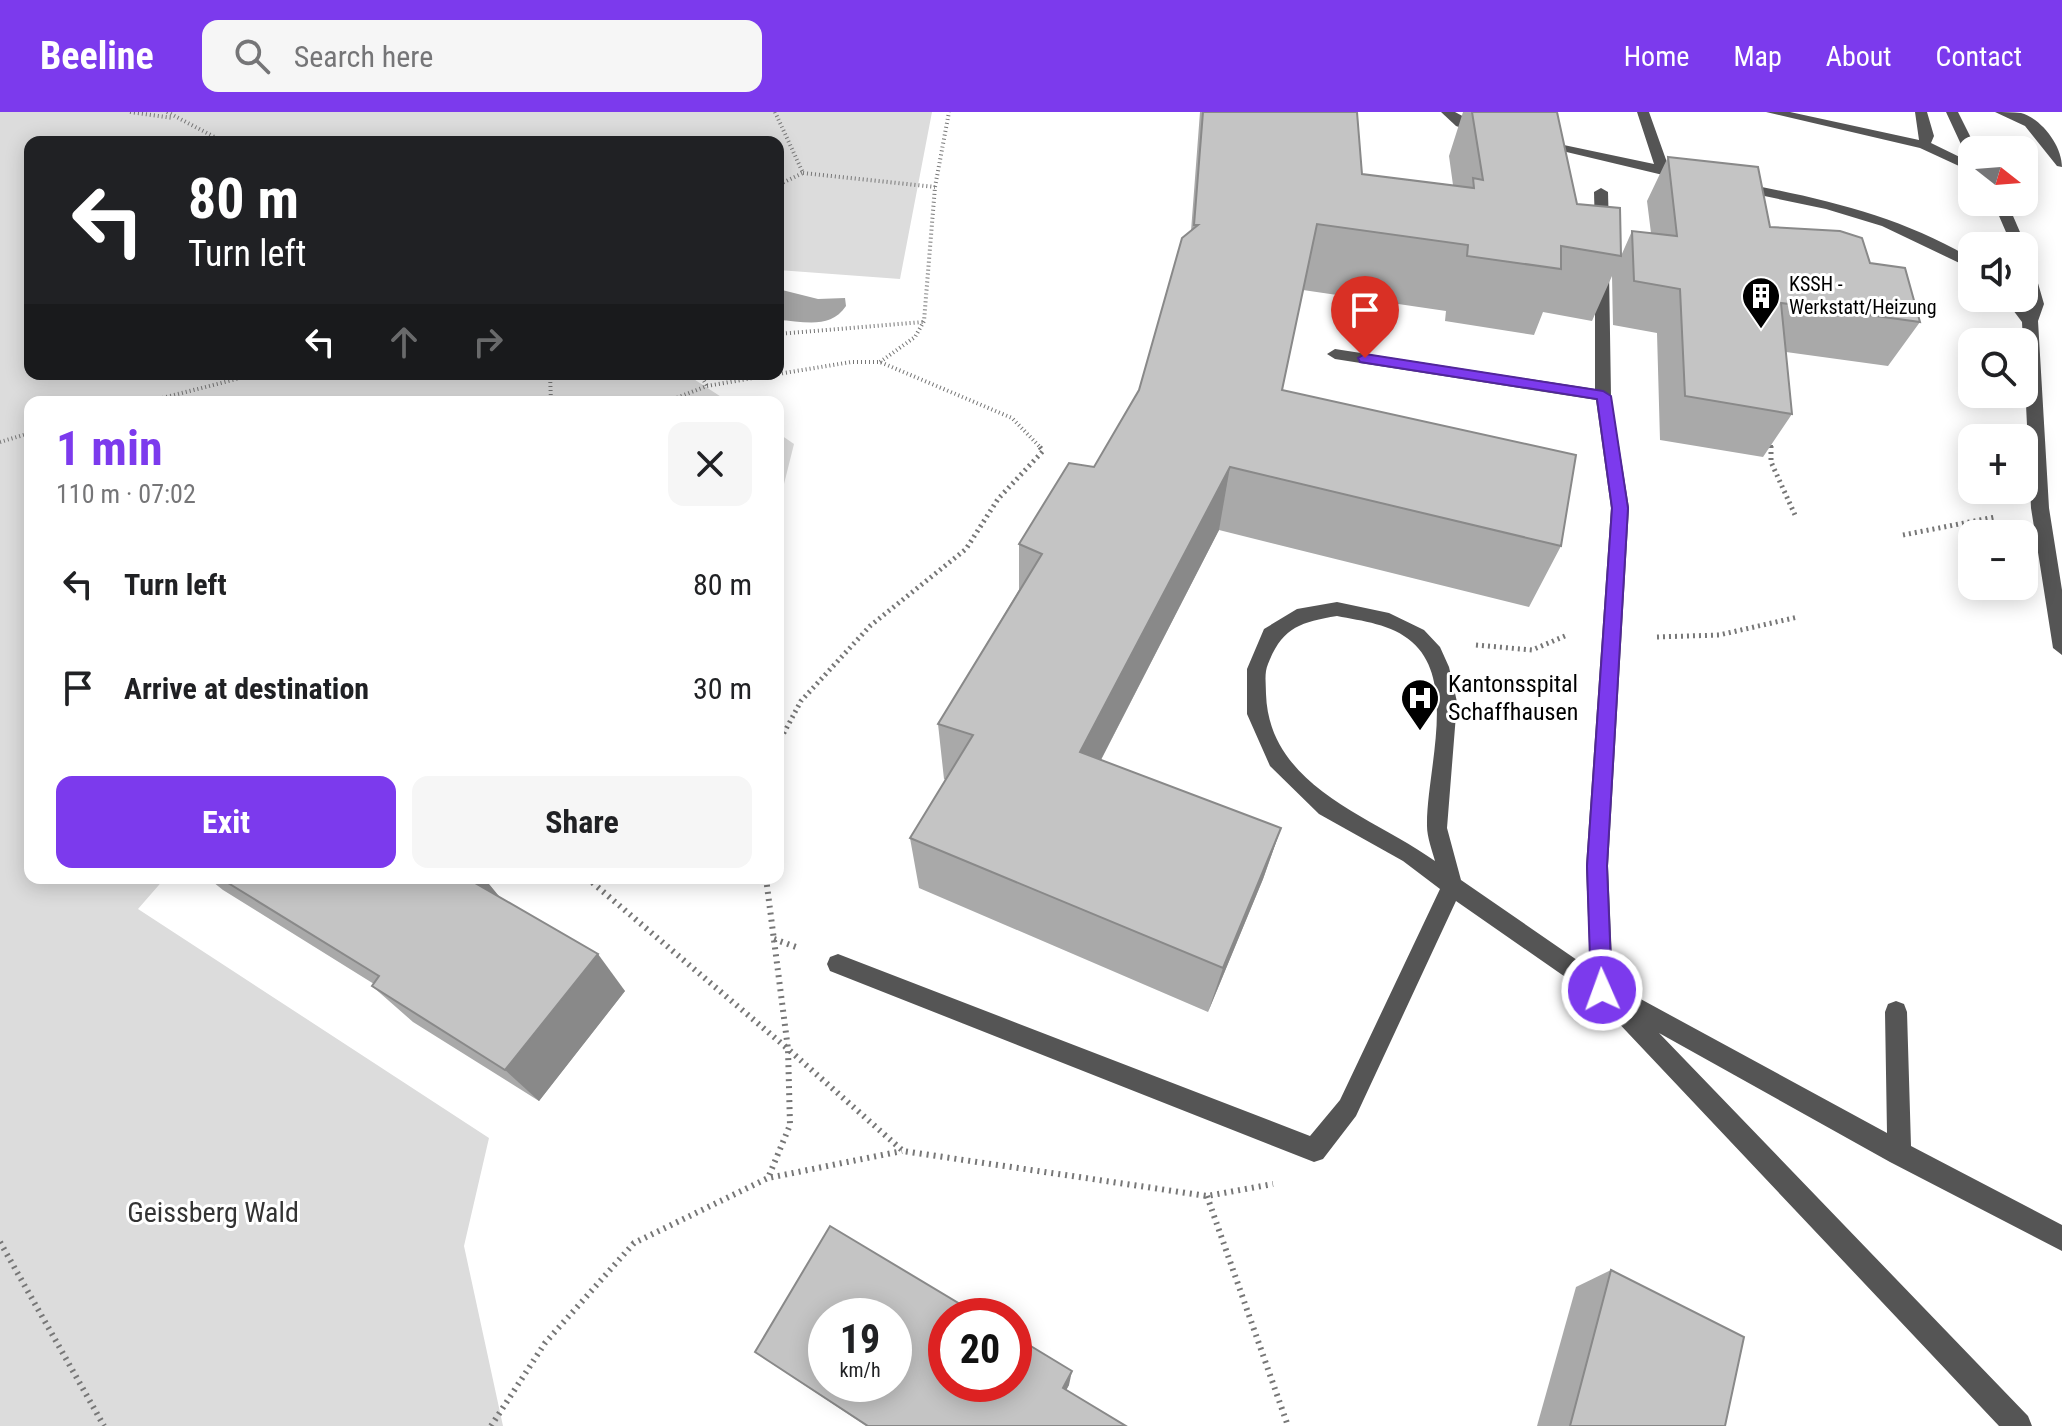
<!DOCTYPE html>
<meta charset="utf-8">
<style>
:root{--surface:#fff;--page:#f6f6f6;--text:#202124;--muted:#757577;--accent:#7c3aed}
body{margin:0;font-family:"Roboto Condensed",sans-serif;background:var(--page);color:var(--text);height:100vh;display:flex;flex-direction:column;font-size:30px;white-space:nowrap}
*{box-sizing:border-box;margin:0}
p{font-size:26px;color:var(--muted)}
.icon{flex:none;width:44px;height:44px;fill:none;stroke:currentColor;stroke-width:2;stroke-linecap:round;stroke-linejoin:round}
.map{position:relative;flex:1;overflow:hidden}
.drawer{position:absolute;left:24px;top:284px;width:760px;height:488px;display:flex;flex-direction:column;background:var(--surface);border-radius:16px;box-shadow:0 4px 20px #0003}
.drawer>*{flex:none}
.hud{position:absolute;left:24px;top:24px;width:760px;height:244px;border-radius:16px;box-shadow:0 4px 20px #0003;background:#202124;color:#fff;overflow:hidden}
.needle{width:52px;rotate:107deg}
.tools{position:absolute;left:1958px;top:24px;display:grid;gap:16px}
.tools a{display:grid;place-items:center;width:80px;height:80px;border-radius:16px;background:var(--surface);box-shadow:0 4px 20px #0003;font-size:40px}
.speed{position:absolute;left:808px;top:1186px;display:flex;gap:16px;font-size:40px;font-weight:700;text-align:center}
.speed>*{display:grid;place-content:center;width:104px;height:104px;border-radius:50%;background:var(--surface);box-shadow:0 4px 20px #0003;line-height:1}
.speed small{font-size:20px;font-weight:400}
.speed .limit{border:12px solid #d22;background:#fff;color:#111}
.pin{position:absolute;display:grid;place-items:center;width:68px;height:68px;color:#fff;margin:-82px -34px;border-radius:50% 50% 50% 0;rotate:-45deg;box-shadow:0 0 8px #0007}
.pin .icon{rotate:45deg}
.me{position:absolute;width:88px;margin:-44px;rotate:358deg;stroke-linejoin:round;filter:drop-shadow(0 0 6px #0008)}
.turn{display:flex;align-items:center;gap:28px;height:168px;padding:0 32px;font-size:36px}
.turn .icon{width:104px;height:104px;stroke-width:2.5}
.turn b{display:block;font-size:56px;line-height:68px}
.lanes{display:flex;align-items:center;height:76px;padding:0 32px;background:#0003;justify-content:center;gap:40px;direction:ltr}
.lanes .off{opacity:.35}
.round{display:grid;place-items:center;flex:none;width:84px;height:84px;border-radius:16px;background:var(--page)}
.head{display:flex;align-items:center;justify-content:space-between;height:136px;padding:0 32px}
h1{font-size:48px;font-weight:700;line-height:60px;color:var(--accent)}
.action{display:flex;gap:16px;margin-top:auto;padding:16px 32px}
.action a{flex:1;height:92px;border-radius:16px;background:var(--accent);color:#fff;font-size:32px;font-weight:700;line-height:92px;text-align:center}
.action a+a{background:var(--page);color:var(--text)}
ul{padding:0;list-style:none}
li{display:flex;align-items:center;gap:24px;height:104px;padding:0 32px}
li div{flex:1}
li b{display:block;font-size:30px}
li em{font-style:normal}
header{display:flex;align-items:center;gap:48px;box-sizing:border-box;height:112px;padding:0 40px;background:var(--accent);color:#fff}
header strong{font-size:38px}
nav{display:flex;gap:44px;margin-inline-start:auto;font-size:28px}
.search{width:560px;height:72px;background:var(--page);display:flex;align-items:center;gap:20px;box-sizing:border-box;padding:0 28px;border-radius:16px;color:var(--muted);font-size:30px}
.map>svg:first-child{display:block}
</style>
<header>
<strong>Beeline</strong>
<div class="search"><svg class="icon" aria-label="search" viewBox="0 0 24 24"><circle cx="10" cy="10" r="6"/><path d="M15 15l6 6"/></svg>Search here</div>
<nav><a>Home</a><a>Map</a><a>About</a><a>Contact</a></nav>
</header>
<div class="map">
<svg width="2062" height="1314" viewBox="0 0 2062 1314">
<rect width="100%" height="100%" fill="#fff"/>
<!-- green -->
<g fill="#dcdcdc">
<polygon points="0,0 932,0 900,167 778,158 778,30 30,30 30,262 686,262 729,290 30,290 30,766 165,766 138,797 489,1026 464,1134 503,1314 0,1314"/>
<polygon points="778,321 794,332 778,396"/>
</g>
<!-- water -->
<path fill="#a3a3a3" d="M778,177L818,187L845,186L846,194C830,218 803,209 778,208Z"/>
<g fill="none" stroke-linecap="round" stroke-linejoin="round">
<!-- path-far2 -->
<g stroke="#777" stroke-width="4" stroke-dasharray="1 3" stroke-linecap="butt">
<polyline points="130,0 173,6"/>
<polyline points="167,0 224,30"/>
<polyline points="775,0 803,61 778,73"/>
<polyline points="803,61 935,75"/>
<polyline points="778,222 923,210"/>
<polyline points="880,250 915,225 924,209 935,75 949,0"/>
<polyline points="550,262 551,290"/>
<polyline points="700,262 707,274"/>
<polyline points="778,262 851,250 880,250 1012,306 1041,336"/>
<polyline points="147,290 256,262"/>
<polyline points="666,290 707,274 776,262"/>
<polyline points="1771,329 1771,336"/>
<polyline points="0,330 30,321"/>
</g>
<!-- path-far1 -->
<g stroke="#777" stroke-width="5" stroke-dasharray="2 4" stroke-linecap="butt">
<polyline points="1771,334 1771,350 1795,403"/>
<polyline points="1903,423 1995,405"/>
<polyline points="1657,525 1719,523 1798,505"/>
<polyline points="1476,533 1532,538 1565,524"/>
<polyline points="778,632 801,589 870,514 966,437 998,387 1043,339 1039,334"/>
</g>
<!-- path -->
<g stroke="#777" stroke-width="6" stroke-dasharray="2 5" stroke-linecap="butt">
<polyline points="587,766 788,937 790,1013 768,1066"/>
<polyline points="766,766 788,937 903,1039 1207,1084 1273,1072"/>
<polyline points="774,827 796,835"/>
<polyline points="1207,1084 1288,1314"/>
<polyline points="0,1130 104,1314"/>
<polyline points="491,1314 545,1231 634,1131 768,1066 902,1039"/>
</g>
<!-- minor -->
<g fill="#555" fill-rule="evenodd">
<polygon points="1441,0 1455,0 1492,20 1485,24 1456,14"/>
<polygon points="1637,0 1649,0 1669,56 1694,61 1694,67 1663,63 1533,32 1540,28 1654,52"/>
<polygon points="1766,0 1790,0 1919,28 1915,0 1927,0 1934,24 1931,31 1972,51 1972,60 1920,36"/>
<polygon points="1946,0 1958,0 1977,38 1972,38 1972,45 1965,41"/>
<path d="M1995,0C2003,0 2013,0 2021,1C2042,7 2062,34 2062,55L2057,54L2025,14Z"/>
<path d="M1736,70C1819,86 1899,103 1972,147V157L1882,114L1826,97L1731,77V71Z"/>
<polygon points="1601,76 1608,80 1609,119 1602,123 1595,119 1594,80"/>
<polygon points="1993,90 2007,90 2026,134 2024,137 2024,134 2012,134"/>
<polygon points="2024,143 2031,147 2044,192 2038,209 2049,396 2062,478 2062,543 2053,536 2031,396 2022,210 2004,186 2019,186 2028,196"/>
<path d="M1602,155L1609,159L1611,284L1629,396L1608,754L1613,872L1887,1021L1885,900L1888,892L1896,889L1904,892L1907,900L1911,1034L2062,1113V1139L1890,1050L1659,921L2028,1304L2032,1314H1999L1594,885L1456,789L1356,1004L1323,1047L1314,1050L830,859L827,852L830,845L838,842L1310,1024L1340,988L1440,777L1403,749L1319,702L1270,654L1247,602V557L1264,517L1297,497L1337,490L1389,501L1424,518L1440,535L1449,555L1457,590L1447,716L1461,768L1590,857L1586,754L1611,396L1596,288L1335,247L1327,242L1335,237L1595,277V159ZM1337,504C1362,509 1392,512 1412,530C1458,570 1426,660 1427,714C1427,725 1432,738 1435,749C1372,704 1269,675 1266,582C1266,572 1264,561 1268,552C1282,516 1300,510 1337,504Z"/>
</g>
</g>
<!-- wall -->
<g fill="#a9a9a9">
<polygon points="1200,0 1357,0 1362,62 1453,73 1449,44 1463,0 1557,0 1577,92 1621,144 1632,119 1651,121 1647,89 1668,45 1770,115 1870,151 1920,210 1888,254 1786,240 1792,302 1763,345 1660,328 1657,221 1613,213 1612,164 1592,209 1543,200 1534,223 1445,209 1446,199 1303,178 1282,278 1561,434 1529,495 1219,418 1101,648 1281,716 1263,767 1208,900 919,776 910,726 946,668 944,667 938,612 1019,478 1019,432 1094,355 1139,278 1191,119"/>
<polygon points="208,766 484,766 500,786 625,879 539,989 413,910 372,874 374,872 223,778"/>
<polygon points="1611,1158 1725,1314 1537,1314 1576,1175"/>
<polygon points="755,1240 1069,1273 1066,1278 1126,1314 866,1314"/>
</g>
<!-- shaded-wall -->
<g fill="#898989">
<polygon points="1230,355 1219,418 1077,694 1080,640"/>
<polygon points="1281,716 1263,767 1208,900 1223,856"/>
<polygon points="472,766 484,766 512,800 470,768"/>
<polygon points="598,842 625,879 539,989 505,958"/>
<polygon points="1072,1259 1069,1273 1061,1288 1063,1276"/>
</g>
<!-- building -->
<g fill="#c4c4c4" stroke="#898989" stroke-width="2" fill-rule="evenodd">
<polygon points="1203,0 1357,0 1362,62 1474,76 1473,66 1483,68 1472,0 1557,0 1577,92 1620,96 1621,144 1561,134 1561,157 1467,144 1468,133 1317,112 1282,278 1576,343 1561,434 1230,355 1080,640 1281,716 1223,856 910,726 973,623 938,612 1042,442 1019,432 1069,351 1094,355 1139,278 1182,126 1198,113 1194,113"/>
<polygon points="1668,45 1758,55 1770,115 1840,119 1862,126 1870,151 1905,156 1920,210 1781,191 1792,302 1685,284 1680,177 1634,169 1632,119 1677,124"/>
<polygon points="220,766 472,766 470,768 598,842 505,958 372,874 379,864"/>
<path d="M830,1114L980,1204H946V1272H1014V1224L1072,1259L1063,1276L1126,1314H868L755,1240ZM826,1204H894V1272H826Z"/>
<polygon points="1611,1158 1744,1225 1725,1314 1570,1314"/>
</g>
<!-- route -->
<polygon fill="#7c3aed" stroke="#51269a" stroke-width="2" points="1365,242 1603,279 1611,284 1628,396 1607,754 1612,878 1609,884 1602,887 1594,884 1591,878 1587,754 1612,396 1597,287 1360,250 1358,246"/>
<!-- icons -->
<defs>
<symbol id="building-pin" viewBox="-11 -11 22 30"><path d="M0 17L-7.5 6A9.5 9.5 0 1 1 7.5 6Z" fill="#000" stroke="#fff"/><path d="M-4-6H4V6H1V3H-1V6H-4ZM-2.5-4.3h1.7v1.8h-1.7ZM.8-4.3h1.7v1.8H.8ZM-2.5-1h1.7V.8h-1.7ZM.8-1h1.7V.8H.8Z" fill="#fff"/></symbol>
<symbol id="hospital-pin" viewBox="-11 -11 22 30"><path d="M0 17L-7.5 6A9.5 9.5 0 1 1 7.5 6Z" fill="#000" stroke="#fff"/><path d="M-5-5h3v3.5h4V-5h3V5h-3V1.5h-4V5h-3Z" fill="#fff"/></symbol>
</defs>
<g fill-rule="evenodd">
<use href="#building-pin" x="1739" y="162" width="44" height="60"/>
<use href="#hospital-pin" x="1398" y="564" width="44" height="60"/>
</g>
<g text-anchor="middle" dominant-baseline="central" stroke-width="6" stroke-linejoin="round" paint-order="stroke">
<!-- far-poi labels -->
<g font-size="20" fill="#000" stroke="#fff" text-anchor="start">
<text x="1789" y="172">KSSH -<tspan x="1789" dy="23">Werkstatt/Heizung</tspan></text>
</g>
<!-- poi labels -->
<g font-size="24" fill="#000" stroke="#fff" text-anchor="start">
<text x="1448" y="572">Kantonsspital<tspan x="1448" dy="28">Schaffhausen</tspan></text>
</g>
<!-- near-park labels -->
<g font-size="28" fill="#333" stroke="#fff">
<text x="213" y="1100">Geissberg Wald</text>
</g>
</g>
</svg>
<div class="tools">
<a><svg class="needle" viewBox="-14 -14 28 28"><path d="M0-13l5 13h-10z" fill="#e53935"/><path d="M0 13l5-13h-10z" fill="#757577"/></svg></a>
<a><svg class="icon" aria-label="sound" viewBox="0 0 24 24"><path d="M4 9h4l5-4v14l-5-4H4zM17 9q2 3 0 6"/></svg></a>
<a><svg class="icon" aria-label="search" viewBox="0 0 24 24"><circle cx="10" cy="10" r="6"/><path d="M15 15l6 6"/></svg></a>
<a>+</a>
<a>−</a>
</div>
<div class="speed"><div>19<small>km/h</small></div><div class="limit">20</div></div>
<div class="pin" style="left:1365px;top:246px;background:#d93025"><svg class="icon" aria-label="arrive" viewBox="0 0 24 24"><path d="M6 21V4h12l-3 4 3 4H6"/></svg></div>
<svg class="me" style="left:1602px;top:878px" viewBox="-20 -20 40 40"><circle r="17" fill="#7c3aed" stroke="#fff" stroke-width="3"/><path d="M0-11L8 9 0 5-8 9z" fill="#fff"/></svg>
<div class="hud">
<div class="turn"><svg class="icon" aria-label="left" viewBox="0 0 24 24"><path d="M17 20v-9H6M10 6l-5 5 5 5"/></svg><div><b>80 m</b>Turn left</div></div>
<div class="lanes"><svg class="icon" aria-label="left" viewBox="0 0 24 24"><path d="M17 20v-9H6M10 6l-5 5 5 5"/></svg><svg class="icon off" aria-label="ahead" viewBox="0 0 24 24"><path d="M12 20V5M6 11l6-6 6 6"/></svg><svg class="icon off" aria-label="right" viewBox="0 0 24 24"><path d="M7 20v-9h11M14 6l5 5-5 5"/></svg></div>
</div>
<section class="drawer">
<div class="head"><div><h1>1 min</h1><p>110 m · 07:02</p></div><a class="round"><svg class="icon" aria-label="close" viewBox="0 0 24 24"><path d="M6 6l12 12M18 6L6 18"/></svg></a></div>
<ul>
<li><svg class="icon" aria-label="left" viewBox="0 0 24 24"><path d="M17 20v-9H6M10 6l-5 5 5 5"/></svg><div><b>Turn left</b></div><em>80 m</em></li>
<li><svg class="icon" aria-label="arrive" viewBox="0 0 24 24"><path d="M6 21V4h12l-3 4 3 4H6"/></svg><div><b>Arrive at destination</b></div><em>30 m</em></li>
</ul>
<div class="action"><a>Exit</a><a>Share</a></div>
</section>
</div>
